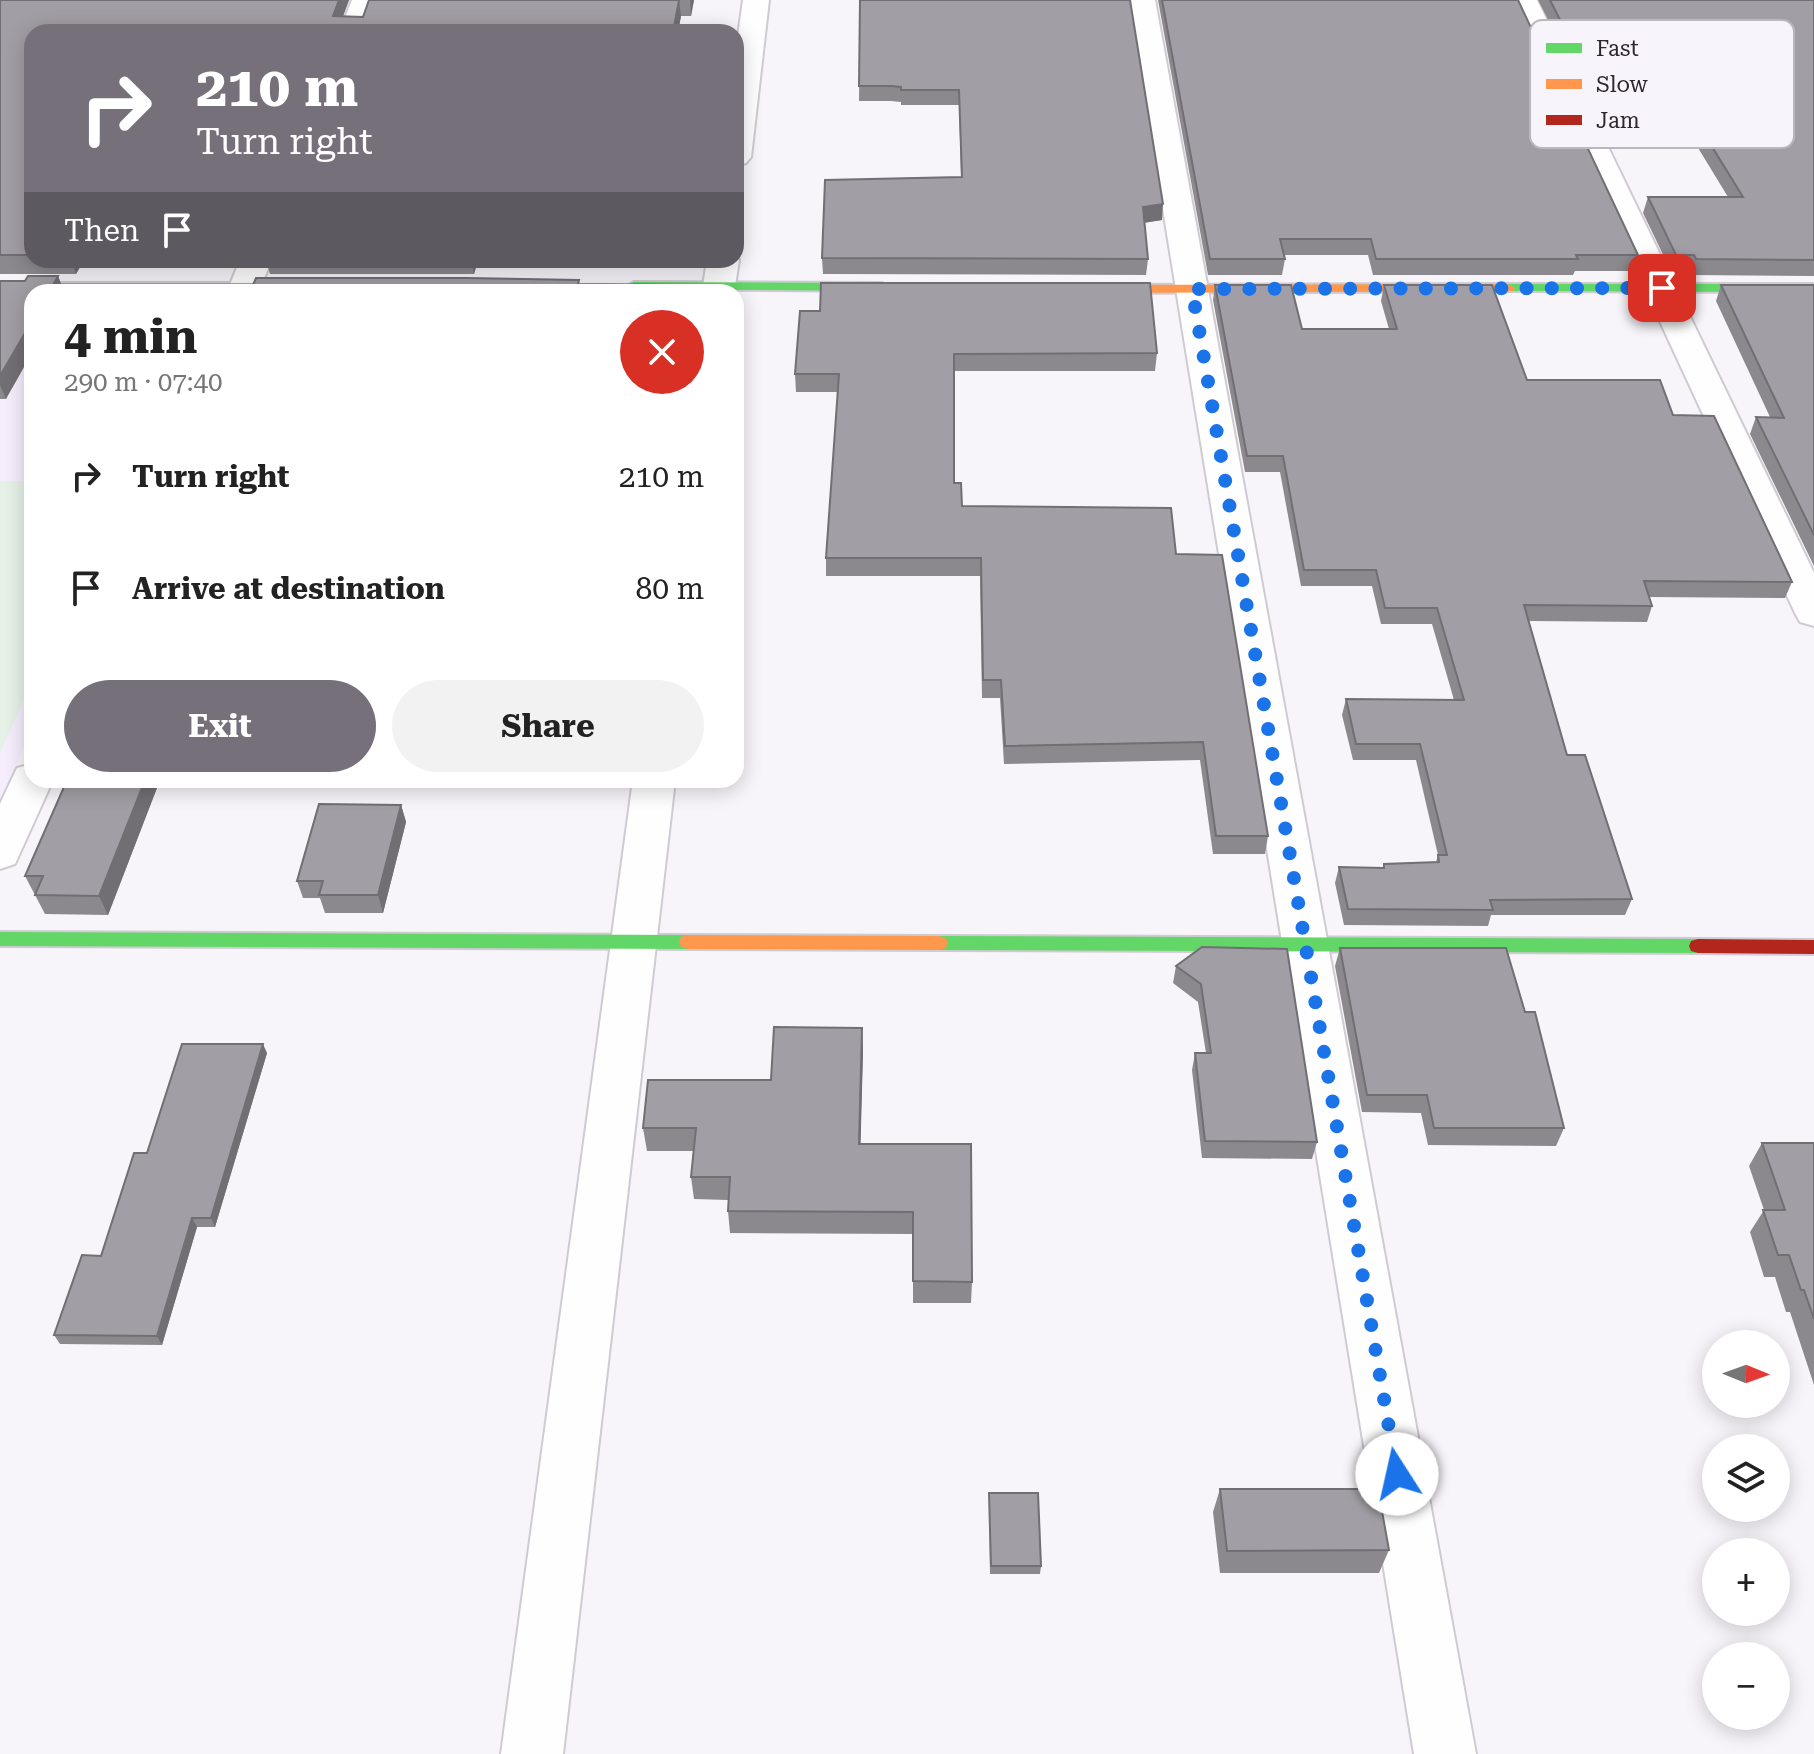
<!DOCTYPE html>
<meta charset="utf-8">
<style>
:root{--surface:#fff;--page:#f2f2f2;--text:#222;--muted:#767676;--accent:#757079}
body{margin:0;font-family:"Roboto Serif",serif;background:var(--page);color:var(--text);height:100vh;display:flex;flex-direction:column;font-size:30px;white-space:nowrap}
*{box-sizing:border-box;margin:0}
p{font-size:26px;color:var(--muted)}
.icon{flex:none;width:44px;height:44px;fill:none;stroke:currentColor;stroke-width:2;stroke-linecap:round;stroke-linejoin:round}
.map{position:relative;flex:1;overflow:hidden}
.details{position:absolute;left:24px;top:284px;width:720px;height:504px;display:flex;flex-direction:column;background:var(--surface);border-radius:24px;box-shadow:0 4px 20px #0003}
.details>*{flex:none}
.top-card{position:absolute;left:24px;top:24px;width:720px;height:244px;border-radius:24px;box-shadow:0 4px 20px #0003;background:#757079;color:#fff;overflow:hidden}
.needle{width:52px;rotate:91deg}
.controls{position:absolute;left:1702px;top:1330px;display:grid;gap:16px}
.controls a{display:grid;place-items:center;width:88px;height:88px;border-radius:50%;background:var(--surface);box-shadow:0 4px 20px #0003;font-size:40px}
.pin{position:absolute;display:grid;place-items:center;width:68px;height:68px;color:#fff;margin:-34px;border-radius:16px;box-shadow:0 4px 12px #0006}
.me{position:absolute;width:88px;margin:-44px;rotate:350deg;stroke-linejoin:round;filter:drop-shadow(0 0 6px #0008)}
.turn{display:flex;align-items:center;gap:28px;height:168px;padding:0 40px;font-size:36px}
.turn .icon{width:104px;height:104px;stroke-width:2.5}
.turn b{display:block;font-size:56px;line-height:68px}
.then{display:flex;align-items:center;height:76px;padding:0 40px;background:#0003;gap:16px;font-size:30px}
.round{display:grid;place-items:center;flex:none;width:84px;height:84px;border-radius:42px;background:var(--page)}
.head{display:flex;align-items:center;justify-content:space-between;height:136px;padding:0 40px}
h1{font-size:48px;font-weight:700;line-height:60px}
.cta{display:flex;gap:16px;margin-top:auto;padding:16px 40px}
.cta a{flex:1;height:92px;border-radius:48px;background:var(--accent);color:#fff;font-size:32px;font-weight:700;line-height:92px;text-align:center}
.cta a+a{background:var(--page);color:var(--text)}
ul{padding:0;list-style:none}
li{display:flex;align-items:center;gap:24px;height:112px;padding:0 40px}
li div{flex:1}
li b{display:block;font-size:30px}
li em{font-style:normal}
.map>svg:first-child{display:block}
</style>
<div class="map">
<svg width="1814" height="1754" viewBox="0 0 1814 1754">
<rect width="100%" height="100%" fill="#f8f5fa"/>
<!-- built -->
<polygon fill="#f5edfc" points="0,296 32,296 32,730 0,802"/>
<!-- green -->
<polygon fill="#e5f1e6" points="0,481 32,481 32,682 0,753"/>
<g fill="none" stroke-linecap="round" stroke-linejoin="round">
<defs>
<g id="street">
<polygon points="352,0 378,0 365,32 339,32"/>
<polygon points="743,0 769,0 751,157 746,163 736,166 736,50"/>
<polygon points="1129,0 1155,0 1476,1754 1414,1754"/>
<polygon points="1511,0 1537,0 1814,573 1814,626 1800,622 1795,613"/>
<polygon points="736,256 739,260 735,286 731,292 707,292 703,286 707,260 736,260"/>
<polygon points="240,260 272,260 258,292 232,292 229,287"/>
<polygon points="32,764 32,780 53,780 15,864 0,869 0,804 17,768"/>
<polygon points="633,780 675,780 563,1754 501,1754"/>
</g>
<g id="fast">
<polygon points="634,282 882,283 889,287 882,291 629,289 627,286"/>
<polygon points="0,283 310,283 317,287 310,291 0,291"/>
<polygon points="1508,284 1814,284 1814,292 1503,291 1501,288"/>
<polygon points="0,932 688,935 695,937 697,942 695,947 688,949 0,946"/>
<polygon points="939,936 1698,939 1705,941 1707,946 1705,951 1698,953 939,950 932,948 930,943 932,938"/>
</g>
<g id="slow">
<polygon points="1508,284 1515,288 1513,291 1090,293 1083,289 1090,285"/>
<polygon points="688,935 939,936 946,938 948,943 946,948 939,950 688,949 681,947 679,942 681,937"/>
</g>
<polygon id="jam" points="1698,939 1814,940 1814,954 1698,953 1691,951 1689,946 1691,941"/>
</defs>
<!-- street casing -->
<use href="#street" stroke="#cfcbd2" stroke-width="4"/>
<!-- fast casing -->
<use href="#fast" stroke="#cfcbd2" stroke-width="4"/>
<!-- slow casing -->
<use href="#slow" stroke="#cfcbd2" stroke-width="4"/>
<!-- jam casing -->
<use href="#jam" stroke="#cfcbd2" stroke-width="4"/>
<!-- street -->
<use href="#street" fill="#fefefe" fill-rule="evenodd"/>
<!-- fast -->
<use href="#fast" fill="#63d668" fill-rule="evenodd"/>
<!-- slow -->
<use href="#slow" fill="#ff974d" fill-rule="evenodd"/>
<!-- jam -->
<use href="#jam" fill="#b3261e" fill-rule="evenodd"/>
</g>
<!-- wall -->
<g fill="#8b888e">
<polygon points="0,0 349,0 343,16 363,17 369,0 694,0 691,16 681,16 678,32 32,32 32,260 84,260 76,274 0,274"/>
<polygon points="860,0 1162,220 1144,223 1148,259 1146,275 823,274 822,258 961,177 959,105 901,105 901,102 891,101 859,101"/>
<polygon points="1158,0 1518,0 1638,255 1633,271 1575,271 1573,275 1373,275 1368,255 1284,255 1285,259 1282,275 1208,275"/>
<polygon points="1538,0 1814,0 1814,276 1690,275 1688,271 1671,271 1643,213 1648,197 1728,197 1664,92 1585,92"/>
<polygon points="266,260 478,260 474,274 270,274"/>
<polygon points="58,276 64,292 32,292 6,399 0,399 0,281 25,281"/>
<polygon points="1215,285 1302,329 1389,329 1381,301 1384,285 1527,380 1673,415 1792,582 1785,598 1649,597 1652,606 1647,622 1529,621 1567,755 1632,899 1625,915 1491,915 1488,926 1344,925 1335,883 1339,867 1383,868 1384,864 1436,862 1438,855 1416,760 1353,760 1342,715 1346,699 1454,700 1432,624 1381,624 1372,586 1301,586 1280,472 1245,472 1213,300"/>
<polygon points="1721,285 1814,285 1814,566 1750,434 1756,417 1770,417 1716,301"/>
<polygon points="800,311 1157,353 1155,371 954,371 954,483 962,506 1176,554 1268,836 1265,854 1213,854 1200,760 1004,764 1000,698 982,698 980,576 826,576 826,558 838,392 796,392 795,374"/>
<polygon points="67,780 160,780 108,915 45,914 25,876"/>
<polygon points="401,805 406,822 383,913 325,913 320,898 303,898 297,881"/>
<polygon points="1202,947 1317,1142 1312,1159 1202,1158 1192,1070 1195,1053 1206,1053 1198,1002 1173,983 1176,966"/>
<polygon points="1340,948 1525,1012 1564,1128 1556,1146 1428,1145 1421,1113 1362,1112 1335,966"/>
<polygon points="862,1028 863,1051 860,1144 972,1282 971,1303 913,1303 913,1234 730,1233 728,1211 728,1200 694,1199 691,1177 693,1151 647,1151 643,1128 771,1080"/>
<polygon points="267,1053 215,1227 197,1227 162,1345 60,1344 54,1335 101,1256 147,1153"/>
<polygon points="1762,1143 1814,1143 1814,1385 1790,1312 1786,1312 1775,1277 1764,1277 1750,1232 1764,1210 1749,1166"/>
<polygon points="1220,1489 1389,1550 1379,1573 1220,1573 1213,1512"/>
<polygon points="989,1493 1041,1566 1040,1574 990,1574"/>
</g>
<!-- shaded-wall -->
<g fill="#716f74">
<polygon points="339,0 349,0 337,32 333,16"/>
<polygon points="679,0 681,16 678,32 673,32"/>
<polygon points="690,0 694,0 691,16"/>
<polygon points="1163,204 1162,220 1141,223 1143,207"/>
<polygon points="71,260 84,260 76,274"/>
<polygon points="471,260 478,260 474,274"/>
<polygon points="58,276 64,292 49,292"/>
<polygon points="32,321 32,353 6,399 0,385 0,376"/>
<polygon points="145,780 160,780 108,915 99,896"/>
<polygon points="401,805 406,822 383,913 378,895"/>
<polygon points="862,1028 863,1051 860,1167 859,1144"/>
<polygon points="263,1044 267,1053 215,1227 211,1218"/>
<polygon points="192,1218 197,1227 162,1345 157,1336"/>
</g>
<!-- building -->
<g fill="#a29ea5" stroke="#716f74" stroke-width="2">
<polygon points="0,0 339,0 333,16 363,17 369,0 679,0 673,32 32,32 32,214 30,216 32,216 32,255 0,255"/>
<polygon points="860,0 1130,0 1163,204 1143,207 1148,259 822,258 825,180 962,177 959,90 901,90 901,87 891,86 859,86"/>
<polygon points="1162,0 1518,0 1638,255 1576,255 1578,259 1376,259 1371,239 1280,239 1285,259 1210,259"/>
<polygon points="1550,0 1814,0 1814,260 1696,259 1694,255 1676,255 1648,197 1743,197 1669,77 1589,77"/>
<polygon points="28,276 58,276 49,292 32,292 32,321 0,376 0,281 25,281"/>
<polygon points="256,278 465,278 579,280 578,284 694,285 692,292 250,292"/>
<polygon points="821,283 1150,283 1157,353 954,354 954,483 961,483 962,506 1171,508 1176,554 1222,555 1268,836 1216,836 1203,742 1005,746 1001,680 983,680 981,558 826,558 839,374 795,374 800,311 820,311"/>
<polygon points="1215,285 1291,285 1302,329 1397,329 1384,285 1492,285 1527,380 1660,380 1673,415 1714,416 1792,582 1644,581 1652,606 1524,605 1567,755 1585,755 1632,899 1490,900 1493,910 1348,909 1339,867 1384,868 1384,864 1439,862 1438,855 1447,855 1420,744 1356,744 1346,699 1464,700 1437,608 1385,608 1376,570 1304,570 1283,456 1247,456"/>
<polygon points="1721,285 1814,285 1814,535 1756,417 1784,418"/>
<polygon points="67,780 145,780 99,896 35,895 43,876 25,876"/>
<polygon points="319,804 401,805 378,895 319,895 323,881 297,881"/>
<polygon points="1202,947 1287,949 1317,1142 1205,1141 1195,1053 1211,1053 1201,984 1176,966"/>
<polygon points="1340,948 1506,948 1525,1012 1535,1012 1564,1128 1434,1128 1427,1095 1367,1095"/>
<polygon points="774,1027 862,1028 859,1144 971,1144 972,1282 913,1281 913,1212 728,1211 730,1177 691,1177 696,1128 643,1128 648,1080 771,1080"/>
<polygon points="182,1044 263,1044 211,1218 192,1218 157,1336 54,1335 82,1255 101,1256 134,1153 147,1153"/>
<polygon points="1762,1143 1814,1143 1814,1319 1804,1290 1801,1290 1789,1255 1778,1255 1763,1210 1785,1210"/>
<polygon points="1220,1489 1378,1489 1389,1550 1227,1551"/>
<polygon points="989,1493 1038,1493 1041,1566 991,1566"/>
</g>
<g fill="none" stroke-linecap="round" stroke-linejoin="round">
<!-- route -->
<polyline stroke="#1a73e8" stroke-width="14" stroke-dasharray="0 25.2" points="1397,1474 1192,289 1662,288"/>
</g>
<!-- legend -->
<rect x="1530" y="20" width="264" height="128" rx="12" fill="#f8f4fb" stroke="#bbb7bf" stroke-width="2"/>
<rect x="1546" y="43" width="36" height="10" fill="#63d668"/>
<rect x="1546" y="79" width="36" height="10" fill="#ff974d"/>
<rect x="1546" y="115" width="36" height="10" fill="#b3261e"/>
<g font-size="22" fill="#2e2833">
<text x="1596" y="56">Fast</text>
<text x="1596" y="92">Slow</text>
<text x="1596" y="128">Jam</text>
</g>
</svg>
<div class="controls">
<a><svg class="needle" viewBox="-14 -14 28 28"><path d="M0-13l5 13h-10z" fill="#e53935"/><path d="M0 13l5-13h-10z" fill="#767676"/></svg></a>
<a><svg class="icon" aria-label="layers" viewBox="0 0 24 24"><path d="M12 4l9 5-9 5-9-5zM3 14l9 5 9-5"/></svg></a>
<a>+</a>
<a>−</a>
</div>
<div class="pin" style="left:1662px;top:288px;background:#d93025"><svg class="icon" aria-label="arrive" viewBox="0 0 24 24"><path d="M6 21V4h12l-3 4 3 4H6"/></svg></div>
<svg class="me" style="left:1397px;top:1474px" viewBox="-20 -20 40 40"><circle r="19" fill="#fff"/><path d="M0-13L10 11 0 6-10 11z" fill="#1a73e8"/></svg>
<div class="top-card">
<div class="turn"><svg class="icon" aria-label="right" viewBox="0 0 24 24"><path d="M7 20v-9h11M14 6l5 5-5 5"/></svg><div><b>210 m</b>Turn right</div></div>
<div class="then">Then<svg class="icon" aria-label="arrive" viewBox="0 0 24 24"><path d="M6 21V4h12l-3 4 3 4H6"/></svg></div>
</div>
<section class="details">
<div class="head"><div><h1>4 min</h1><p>290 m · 07:40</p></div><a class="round" style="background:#d93025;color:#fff"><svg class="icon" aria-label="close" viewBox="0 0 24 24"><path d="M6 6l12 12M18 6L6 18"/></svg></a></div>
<ul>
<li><svg class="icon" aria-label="right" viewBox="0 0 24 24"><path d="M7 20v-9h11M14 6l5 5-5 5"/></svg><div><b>Turn right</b></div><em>210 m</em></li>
<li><svg class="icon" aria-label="arrive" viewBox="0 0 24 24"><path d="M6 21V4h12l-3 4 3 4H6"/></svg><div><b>Arrive at destination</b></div><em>80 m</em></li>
</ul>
<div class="cta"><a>Exit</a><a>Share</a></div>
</section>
</div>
